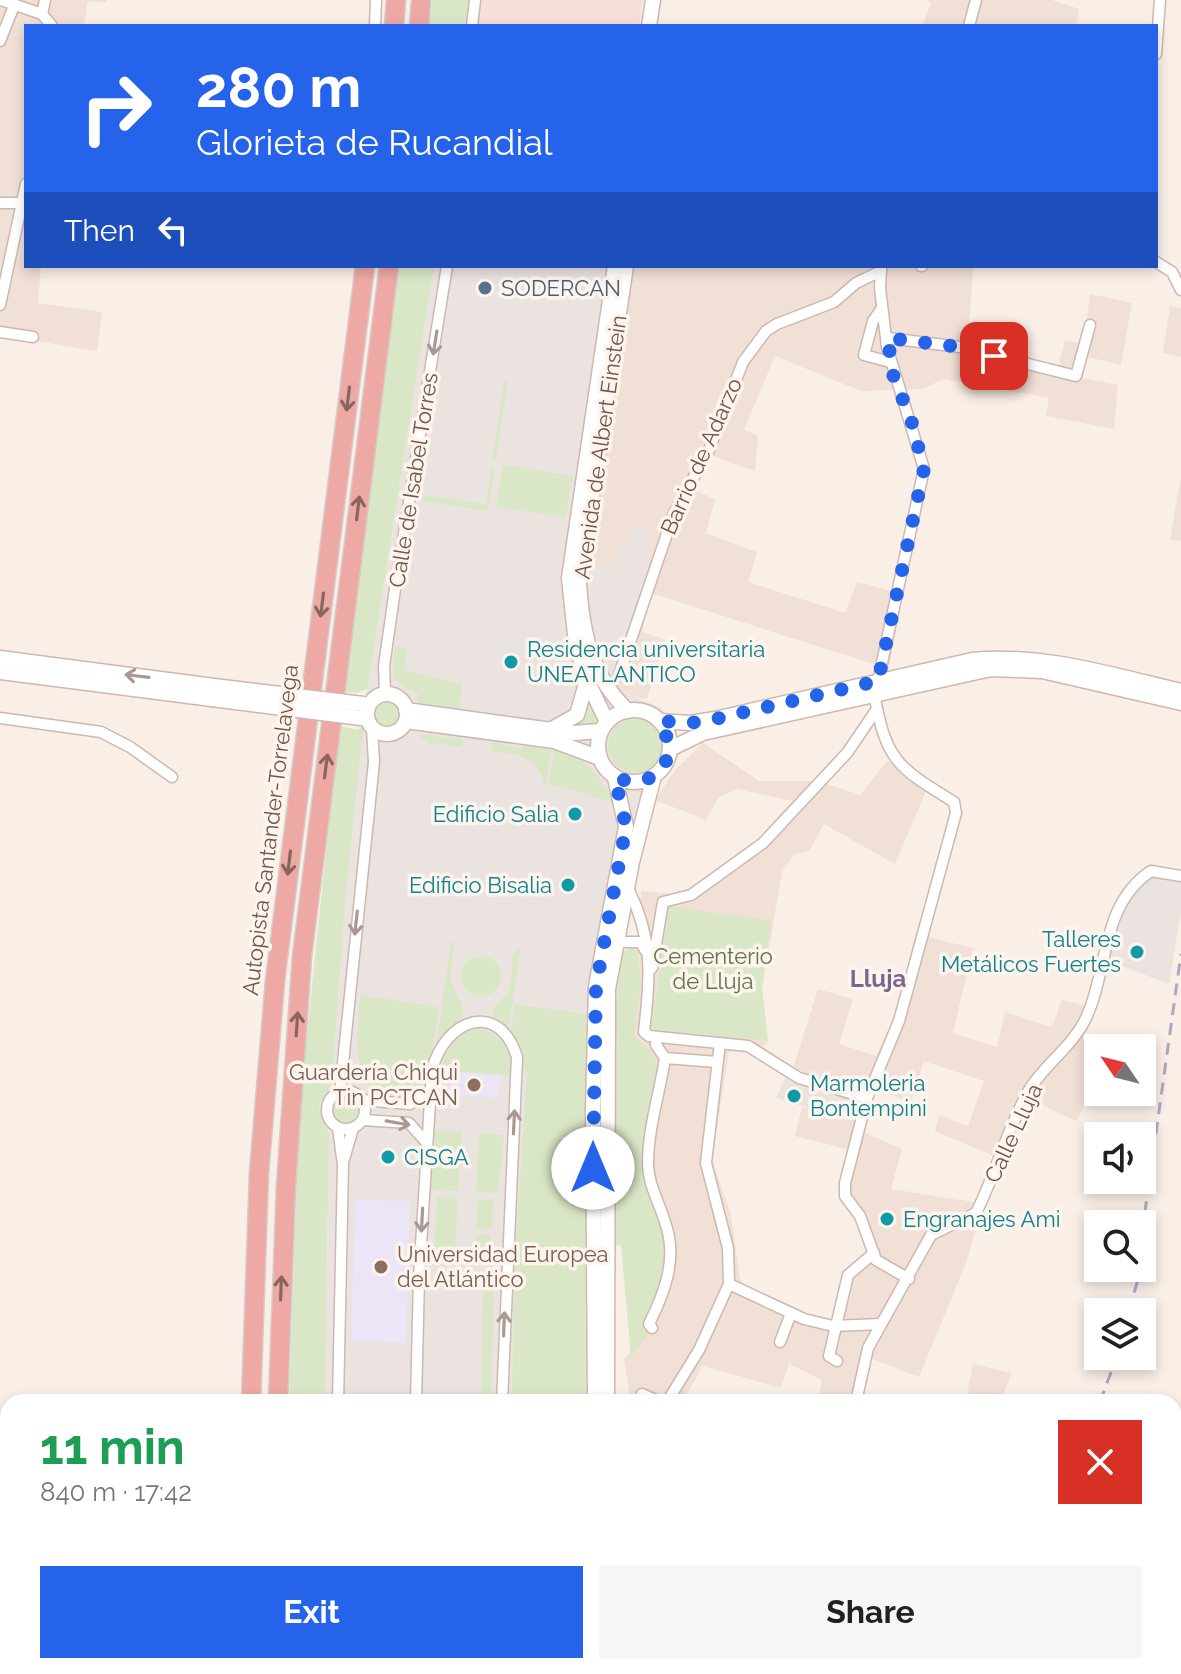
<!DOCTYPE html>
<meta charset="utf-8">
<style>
:root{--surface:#fff;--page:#f6f6f6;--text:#202124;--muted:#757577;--accent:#2563eb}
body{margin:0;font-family:Raleway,sans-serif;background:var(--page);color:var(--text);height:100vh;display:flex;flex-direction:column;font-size:30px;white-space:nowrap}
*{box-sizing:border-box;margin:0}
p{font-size:26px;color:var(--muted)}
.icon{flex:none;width:44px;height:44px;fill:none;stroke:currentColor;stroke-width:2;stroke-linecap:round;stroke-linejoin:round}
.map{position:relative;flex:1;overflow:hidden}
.drawer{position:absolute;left:0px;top:1394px;width:1182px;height:280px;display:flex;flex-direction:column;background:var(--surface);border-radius:24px 24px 0 0;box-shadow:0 4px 12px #0003}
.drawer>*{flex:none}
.banner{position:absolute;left:24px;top:24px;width:1134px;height:244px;border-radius:0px;box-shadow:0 4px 12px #0003;background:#2563eb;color:#fff;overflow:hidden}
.needle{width:52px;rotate:305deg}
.controls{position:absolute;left:1084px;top:1034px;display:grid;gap:16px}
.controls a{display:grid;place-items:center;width:72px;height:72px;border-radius:0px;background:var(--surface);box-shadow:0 4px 12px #0003;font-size:40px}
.pin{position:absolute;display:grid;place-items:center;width:68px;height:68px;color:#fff;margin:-34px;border-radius:16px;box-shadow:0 4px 12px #0006}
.me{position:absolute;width:88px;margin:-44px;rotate:0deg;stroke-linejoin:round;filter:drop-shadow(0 0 6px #0008)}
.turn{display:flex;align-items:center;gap:28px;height:168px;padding:0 40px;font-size:36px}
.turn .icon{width:104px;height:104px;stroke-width:2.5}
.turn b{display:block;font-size:56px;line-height:68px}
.then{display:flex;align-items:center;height:76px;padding:0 40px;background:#0003;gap:16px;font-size:30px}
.round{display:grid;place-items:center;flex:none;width:84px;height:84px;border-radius:0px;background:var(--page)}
.headline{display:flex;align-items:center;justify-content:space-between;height:136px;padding:0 40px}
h1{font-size:48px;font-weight:700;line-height:60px;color:#1e9e55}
.primary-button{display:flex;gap:16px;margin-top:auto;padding:16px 40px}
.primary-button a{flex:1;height:92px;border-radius:0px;background:var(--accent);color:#fff;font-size:32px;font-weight:700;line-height:92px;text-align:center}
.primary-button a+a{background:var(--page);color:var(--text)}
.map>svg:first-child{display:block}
</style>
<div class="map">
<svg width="1181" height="1674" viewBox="0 0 1181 1674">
<rect width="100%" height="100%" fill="#faefe7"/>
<!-- residential -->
<g fill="#f1e0d6">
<polygon points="0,0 107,0 107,3 88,1 84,26 26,26 26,266 41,266 38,303 102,312 97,351 0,335"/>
<polygon points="926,0 1052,0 1079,9 1076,26 922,26 931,3"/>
<polygon points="634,266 973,266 968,345 1058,367 1065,341 1084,343 1090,294 1132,303 1121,365 1088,357 1082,378 1118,385 1114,429 1046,416 1049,398 943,379 923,389 861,391 775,356 744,430 758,435 755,471 709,455 689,488 715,499 706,533 757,552 748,582 845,613 857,582 903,594 889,669 651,593 642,632 666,640 647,699 632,696 611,681 620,667 647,571 632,529 616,562 610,567 587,563"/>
<polygon points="1170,306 1181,308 1181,357 1163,353"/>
<polygon points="1181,477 1181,541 1170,539"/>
<polygon points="703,743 759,781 818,781 860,795 887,761 902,761 930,782 895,864 824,824 809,851 794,854 782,872 762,989 768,1041 755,1056 742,1050 729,1052 712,1160 731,1215 740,1279 747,1288 795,1312 832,1321 848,1270 866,1254 863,1233 841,1188 847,1149 795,1136 802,1107 825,1112 827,1105 834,1107 840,1086 793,1068 818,989 853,999 839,1044 876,1056 898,1010 916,934 973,948 953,1033 997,1047 1005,1012 1052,1027 1062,1000 1095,1008 1082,1036 1093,1053 1094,1071 1090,1093 1076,1121 1031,1100 1003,1160 935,1131 939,1115 968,1126 984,1081 924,1061 911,1103 876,1089 861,1131 902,1149 891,1189 973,1202 980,1216 966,1263 919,1377 870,1358 860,1402 818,1402 822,1380 789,1364 781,1388 703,1366 682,1402 644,1402 630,1396 624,1359 646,1334 641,1173 655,1069 632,1035 641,891 674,894 707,883 744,855 792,801 737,789 719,797 706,820 655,800 676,769"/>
<polygon points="973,1364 1012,1373 1002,1397 1011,1402 970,1402 968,1388"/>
<polygon points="810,1666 936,1666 930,1674 807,1674"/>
</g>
<!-- commercial -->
<polygon fill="#f9dfdc" points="479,0 643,0 639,26 477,26"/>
<!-- industrial -->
<g fill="#ebe3e0">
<polygon points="434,266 634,266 588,562 610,566 616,562 632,528 650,531 647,570 650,571 620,667 611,681 632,696 662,708 675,728 677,748 651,803 622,952 614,1021 614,1402 325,1402 329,1136 319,1109 332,1083 346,893 368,686"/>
<polygon points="1154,874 1181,881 1181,912 1169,984 1106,960 1129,899"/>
<polygon points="785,1078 837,1094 834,1107 827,1105 826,1113 776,1098"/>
<polygon points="337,1666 587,1666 572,1674 337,1674"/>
</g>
<!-- education -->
<g fill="#ece4f7">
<polygon points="451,1071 500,1076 498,1098 449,1094"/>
<polygon points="355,1200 410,1201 406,1343 351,1341"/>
</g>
<!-- green -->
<g fill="#dae7c7">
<polygon points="432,0 471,0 468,26 429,26"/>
<polygon points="399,266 434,266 368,686 346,893 332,1083 319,1108 329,1135 325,1402 289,1402 299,1110 339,726 359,730 367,689 357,693 343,692"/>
<polygon points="504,381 508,382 496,460 492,459"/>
<polygon points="503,465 573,476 566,517 496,507"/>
<polygon points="491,469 495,470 488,511 422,501 423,495 486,504"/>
<path d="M395,646L407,648L404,670L462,684L458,710L420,703L416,699L419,695L412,689L409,691C389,678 392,668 395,646Z"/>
<polygon points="589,696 596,714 596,723 568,728"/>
<circle cx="387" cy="714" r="15"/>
<circle cx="635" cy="746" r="27"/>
<polygon points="417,734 463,739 461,747 432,743 431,746"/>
<path d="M492,742L522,749L523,746L551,750L545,788C539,757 519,754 491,751Z"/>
<path d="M554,749C584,753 601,777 613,802L549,784Z"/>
<polygon points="669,906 771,921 762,989 768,1041 651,1029"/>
<polygon points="451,942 455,943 450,978 464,1011 458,1023 437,1041"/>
<polygon points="521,947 508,1034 494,1023 493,1008 510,990 513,954"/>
<polygon points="632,947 637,948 641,985 634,1037 653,1054 658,1067 644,1166 665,1236 667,1260 663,1280 644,1324 649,1333 631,1357 621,1246 614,1245 614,1021 622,952"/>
<circle cx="481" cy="976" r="20"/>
<path d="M360,995L439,1007L430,1063H425L421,1090L412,1098L376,1095C350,1075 358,1025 360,995Z"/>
<polygon points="515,1004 586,1014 585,1402 512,1402 514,1270 527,1072 521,1071 510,1037"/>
<path d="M476,1028C502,1034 513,1050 512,1076L437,1070C443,1048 452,1031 476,1028Z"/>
<circle cx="344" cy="1109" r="14"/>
<polygon points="435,1130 462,1132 458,1191 431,1190"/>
<polygon points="479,1133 504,1135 498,1193 476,1192"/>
<polygon points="450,1196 458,1198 455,1262 434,1261 437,1197"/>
<polygon points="478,1199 493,1200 492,1229 476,1228"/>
<polygon points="476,1234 491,1234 490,1264 475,1263"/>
<polygon points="483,1281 494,1281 491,1402 481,1402"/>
<polygon points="296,1666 337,1666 337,1674 297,1674"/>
</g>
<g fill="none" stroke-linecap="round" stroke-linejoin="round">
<defs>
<g id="street">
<polyline points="1,0 42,14 52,26"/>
<polyline points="42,14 45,0"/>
<polyline points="375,26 376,0"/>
<polyline points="472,26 475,0"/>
<polyline points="969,26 976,0"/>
<polyline points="0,41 14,6"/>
<polyline points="1156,54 1160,0"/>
<polyline points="0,203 21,203"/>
<polyline points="1156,262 1172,272 1181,290"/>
<polyline points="921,266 922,266"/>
<polyline points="0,305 26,184"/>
<polyline points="882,308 873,321 864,355 890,362"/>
<polyline points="0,332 33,337"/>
<polyline points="888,338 960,347 1076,376 1090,325"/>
<polyline points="619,675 674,513 709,450 743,362 766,331 777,324 834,302 856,283 881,271"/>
<polyline points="878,681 924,469 887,347 880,288 881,268"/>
<path d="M874,693C886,761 897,767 954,802L956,813L899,1021L867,1098L845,1183V1196L860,1216L876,1260L909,1279"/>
<polyline points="385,694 384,666 395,589 447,266"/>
<polyline points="0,718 101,732 130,747 172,777"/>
<path d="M628,888C654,940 650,976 644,1032L649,1036L748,1046L799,1078L867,1098"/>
<polyline points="615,942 641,942 645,950"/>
<polyline points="652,968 663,902 691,895 763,843 847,753 877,709"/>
<polyline points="665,1058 717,1062"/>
<circle cx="346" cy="1110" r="19"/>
<polyline points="340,1092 374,762 372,728"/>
<polyline points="362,1100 410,1104 429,1092"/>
<polyline points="363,1120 409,1123 426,1142"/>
<polyline points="344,1159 353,1128"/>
<polyline points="729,1284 804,1319 833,1326 881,1324"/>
<path d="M652,1328L649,1324C665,1292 678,1258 665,1222C659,1202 648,1184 648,1163C648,1128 660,1092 665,1058L656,1045L657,1038"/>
<polyline points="780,1342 790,1316"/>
<polyline points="837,1361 829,1356 848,1275 874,1253"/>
<polyline points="642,1394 660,1402"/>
<polyline points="338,1402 343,1165 338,1128"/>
<path d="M416,1402L419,1277L432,1070C445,1019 499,999 517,1057L502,1402"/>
<polyline points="667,1402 699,1350 729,1284 728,1248 706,1163 720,1043"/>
<path d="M856,1402L868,1348L931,1235L976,1213C996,1173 1007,1129 1029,1090C1045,1064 1073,1046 1086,1018C1109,969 1100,905 1151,871L1181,876"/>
<polyline points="1174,1460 1181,1461"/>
<polyline points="349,1666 349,1674"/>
<polyline points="525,1674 540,1666"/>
<polyline points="551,1674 566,1666"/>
<polyline points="701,1674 704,1666"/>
<polyline points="905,1674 914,1666"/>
</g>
<g id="secondary">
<polyline points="649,26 653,0"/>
<path d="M626,266L579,583C582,632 591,676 628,711"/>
<polyline points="0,658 214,686"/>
<polyline points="0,672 212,699"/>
<circle cx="387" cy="714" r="20"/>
<polyline points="406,710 574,733 599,731"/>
<circle cx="634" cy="746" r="36"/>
<polyline points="406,721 554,741 600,758"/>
<path d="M660,721L690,723L715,719L972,660C1043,653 1112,675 1181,691"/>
<polyline points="607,722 587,680 576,644 569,578 615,266"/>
<polyline points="550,730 577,715 587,680"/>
<polyline points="670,749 703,733 991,669 1042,671 1181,703"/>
<polyline points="595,1402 593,1109 596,986 626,827 615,778"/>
<polyline points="607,1402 608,989 632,862 654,776"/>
</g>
<g id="highway">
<polyline points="394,26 396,0"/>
<polyline points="419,26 421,0"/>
<polyline points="251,1402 259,1173 275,981 365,266"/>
<polyline points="278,1402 286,1186 302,956 389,266"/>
<polyline points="257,1666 258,1674"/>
<polyline points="290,1666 290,1674"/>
<polyline points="216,1674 217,1666"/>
</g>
</defs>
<!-- street casing -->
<use href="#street" stroke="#cdb8b1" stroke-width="13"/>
<!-- secondary casing -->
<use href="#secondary" stroke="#cfb7af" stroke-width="17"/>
<!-- highway casing -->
<use href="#highway" stroke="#d4ccca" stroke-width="21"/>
<!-- street -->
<use href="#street" stroke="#fff" stroke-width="10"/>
<!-- secondary -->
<use href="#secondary" stroke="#fff" stroke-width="14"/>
<!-- highway -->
<use href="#highway" stroke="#eea9a4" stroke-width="18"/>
<!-- rail -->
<g stroke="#b0a6c3" stroke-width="3" stroke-dasharray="12 8" stroke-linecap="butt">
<polyline points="1142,1233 1181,954"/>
<polyline points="1142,1263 1149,1223"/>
<polyline points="1129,1312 1141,1268"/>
<polyline points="1100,1402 1117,1356"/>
<polyline points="949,1674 955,1666"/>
</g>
<defs>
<g id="secondary-bridge">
<polyline points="214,686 363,704"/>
<polyline points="212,699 361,718"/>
</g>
</defs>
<!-- secondary-bridge casing -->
<use href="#secondary-bridge" stroke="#cfb7af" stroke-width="17" stroke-linecap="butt"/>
<!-- secondary-bridge -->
<use href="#secondary-bridge" stroke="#fff" stroke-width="14"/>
</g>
<!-- one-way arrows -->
<defs><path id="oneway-shaft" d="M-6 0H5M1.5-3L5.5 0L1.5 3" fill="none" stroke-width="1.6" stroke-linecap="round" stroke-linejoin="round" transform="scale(2)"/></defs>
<g stroke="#aa9895">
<use href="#oneway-shaft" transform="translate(435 343) rotate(99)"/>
<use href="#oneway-shaft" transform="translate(137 676) rotate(-173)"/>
<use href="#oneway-shaft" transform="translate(356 923) rotate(96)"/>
<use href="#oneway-shaft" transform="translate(514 1122) rotate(-87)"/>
<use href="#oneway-shaft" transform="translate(398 1123) rotate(10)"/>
<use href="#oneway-shaft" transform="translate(422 1220) rotate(93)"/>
<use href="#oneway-shaft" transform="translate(504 1324) rotate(-88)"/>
</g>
<g stroke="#8a655f">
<use href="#oneway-shaft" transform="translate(348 399) rotate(97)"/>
<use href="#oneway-shaft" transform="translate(358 508) rotate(-83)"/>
<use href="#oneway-shaft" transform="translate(322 605) rotate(97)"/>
<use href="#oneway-shaft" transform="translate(326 766) rotate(-83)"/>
<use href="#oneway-shaft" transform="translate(289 863) rotate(97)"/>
<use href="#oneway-shaft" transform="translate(297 1024) rotate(-86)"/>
<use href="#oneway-shaft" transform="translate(281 1288) rotate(-88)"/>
</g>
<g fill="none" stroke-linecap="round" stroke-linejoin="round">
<!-- route -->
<path stroke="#2563eb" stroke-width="14" stroke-dasharray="0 25.2" d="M593,1168L596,986L626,827L615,778C659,791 681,759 660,721L690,723L715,719L878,681L924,469L912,423L892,372L888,338L960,347L994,356"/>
</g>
<!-- markers -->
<circle fill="#5c6f8a" stroke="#fdf4ed" stroke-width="3" cx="485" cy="288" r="8"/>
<g fill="#0f9aa8" stroke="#fdf4ed" stroke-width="3">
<circle cx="511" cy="662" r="8"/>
<circle cx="575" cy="814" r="8"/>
<circle cx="568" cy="885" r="8"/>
<circle cx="1137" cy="952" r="8"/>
<circle cx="794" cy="1096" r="8"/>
<circle cx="388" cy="1157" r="8"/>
<circle cx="887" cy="1219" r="8"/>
</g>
<g fill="#8d6e63" stroke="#fdf4ed" stroke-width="3">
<circle cx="474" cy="1085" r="8"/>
<circle cx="381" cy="1267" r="8"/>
</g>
<g text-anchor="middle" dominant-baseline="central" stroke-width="7" stroke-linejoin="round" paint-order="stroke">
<!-- service labels -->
<g font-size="22" fill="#4e5e75" stroke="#fdf4ed" text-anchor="start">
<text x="501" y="288">SODERCAN</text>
</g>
<!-- street labels -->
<g font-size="22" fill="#71544e" stroke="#fdf4ed">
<text transform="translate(600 447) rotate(-82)">Avenida de Albert Einstein</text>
<text transform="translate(701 456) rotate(-66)">Barrio de Adarzo</text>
<text transform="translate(413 480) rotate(-81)">Calle de Isabel Torres</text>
<text transform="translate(270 830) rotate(-83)">Autopista Santander-Torrelavega</text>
<text transform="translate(1013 1133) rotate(-65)">Calle Lluja</text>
</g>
<!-- culture labels -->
<g font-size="22" fill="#0d838f" stroke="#fdf4ed" text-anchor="start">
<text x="527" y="649">Residencia universitaria<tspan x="527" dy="25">UNEATLANTICO</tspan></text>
<text x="559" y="814" text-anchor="end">Edificio Salia</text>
<text x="552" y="885" text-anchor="end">Edificio Bisalia</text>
<text x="1121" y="939" text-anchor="end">Talleres<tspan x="1121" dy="25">Metálicos Fuertes</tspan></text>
<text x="810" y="1083">Marmoleria<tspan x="810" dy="25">Bontempini</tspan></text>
<text x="404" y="1157">CISGA</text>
<text x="903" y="1219">Engranajes Ami</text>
</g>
<!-- park labels -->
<g font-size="22" fill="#5e7647" stroke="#fdf4ed">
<text x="713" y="956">Cementerio<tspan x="713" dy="25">de Lluja</tspan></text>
</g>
<!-- education labels -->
<g font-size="22" fill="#785e54" stroke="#fdf4ed" text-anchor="end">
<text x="458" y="1072">Guardería Chiqui<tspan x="458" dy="25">Tin PCTCAN</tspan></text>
<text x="397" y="1254" text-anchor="start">Universidad Europea<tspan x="397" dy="25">del Atlántico</tspan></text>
</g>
<!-- neighbourhood labels -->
<g font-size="24" font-weight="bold" fill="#79668d" stroke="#fdf4ed">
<text x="878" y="978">Lluja</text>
</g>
</g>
</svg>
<div class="controls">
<a><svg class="needle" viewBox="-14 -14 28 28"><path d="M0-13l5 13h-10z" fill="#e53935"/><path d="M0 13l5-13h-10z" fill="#757577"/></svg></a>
<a><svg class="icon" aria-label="sound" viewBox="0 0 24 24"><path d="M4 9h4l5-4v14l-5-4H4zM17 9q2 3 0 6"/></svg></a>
<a><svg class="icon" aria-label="search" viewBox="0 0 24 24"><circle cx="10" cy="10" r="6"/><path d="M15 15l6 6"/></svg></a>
<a><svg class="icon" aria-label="layers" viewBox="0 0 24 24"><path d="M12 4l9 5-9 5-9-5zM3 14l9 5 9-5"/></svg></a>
</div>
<div class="pin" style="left:994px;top:356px;background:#d93025"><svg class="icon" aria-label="arrive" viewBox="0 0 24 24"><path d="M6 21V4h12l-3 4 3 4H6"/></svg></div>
<svg class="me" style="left:593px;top:1168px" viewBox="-20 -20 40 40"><circle r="19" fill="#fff"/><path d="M0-13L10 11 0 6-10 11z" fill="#2563eb"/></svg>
<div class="banner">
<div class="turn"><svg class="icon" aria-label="right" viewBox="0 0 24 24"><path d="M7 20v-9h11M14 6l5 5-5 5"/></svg><div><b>280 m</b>Glorieta de Rucandial</div></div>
<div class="then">Then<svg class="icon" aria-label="left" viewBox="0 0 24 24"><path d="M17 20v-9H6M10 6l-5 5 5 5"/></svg></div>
</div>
<section class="drawer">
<div class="headline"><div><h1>11 min</h1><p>840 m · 17:42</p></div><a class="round" style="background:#d93025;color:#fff"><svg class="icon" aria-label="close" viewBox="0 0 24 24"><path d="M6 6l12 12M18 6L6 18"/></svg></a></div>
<div class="primary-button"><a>Exit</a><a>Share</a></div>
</section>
</div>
